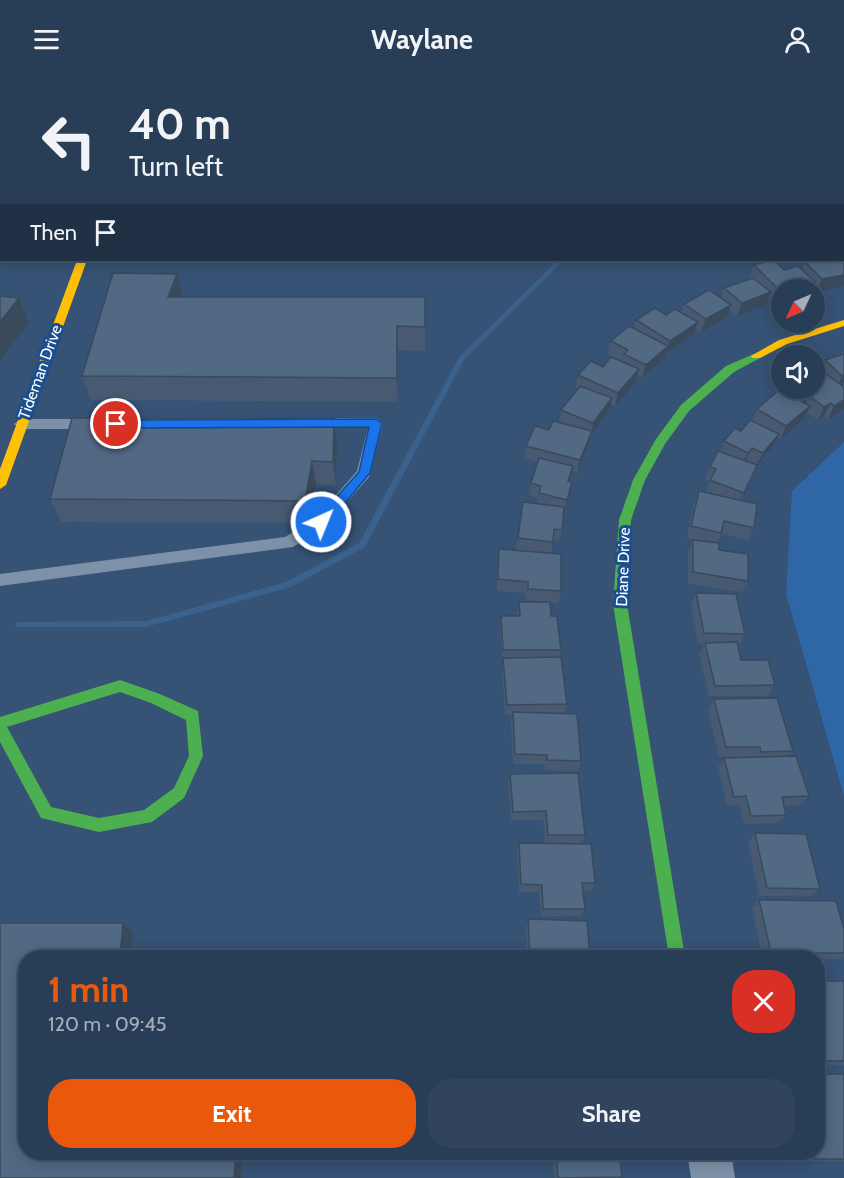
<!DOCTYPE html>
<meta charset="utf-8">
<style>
:root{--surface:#283e57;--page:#30455d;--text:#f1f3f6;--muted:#a5aeba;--line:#44576d;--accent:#ea580c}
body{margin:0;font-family:Cabin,sans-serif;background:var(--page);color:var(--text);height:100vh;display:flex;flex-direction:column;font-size:22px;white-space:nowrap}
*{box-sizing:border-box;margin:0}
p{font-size:20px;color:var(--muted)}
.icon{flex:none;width:33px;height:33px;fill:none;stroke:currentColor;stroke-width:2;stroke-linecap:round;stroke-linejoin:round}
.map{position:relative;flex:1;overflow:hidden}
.side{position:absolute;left:18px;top:872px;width:807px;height:210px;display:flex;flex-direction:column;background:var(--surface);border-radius:24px;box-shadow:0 3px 15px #0003,0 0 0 2px var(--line)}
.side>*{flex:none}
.hud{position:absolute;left:0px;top:0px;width:844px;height:183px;box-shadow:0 3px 15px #0003,0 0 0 2px var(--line);background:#283e57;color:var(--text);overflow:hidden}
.needle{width:39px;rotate:226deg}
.controls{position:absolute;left:771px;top:201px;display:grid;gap:12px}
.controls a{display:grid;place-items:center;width:54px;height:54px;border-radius:50%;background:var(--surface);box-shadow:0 3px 15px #0003,0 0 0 2px var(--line);font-size:30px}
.pin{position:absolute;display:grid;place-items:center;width:51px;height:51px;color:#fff;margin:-26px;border:3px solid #fff;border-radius:50%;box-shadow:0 2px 6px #0007}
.me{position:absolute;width:66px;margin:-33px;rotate:44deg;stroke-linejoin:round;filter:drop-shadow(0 0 4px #0008)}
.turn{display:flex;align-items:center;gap:21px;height:126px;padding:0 30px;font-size:27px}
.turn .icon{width:78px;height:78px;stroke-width:2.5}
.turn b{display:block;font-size:42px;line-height:51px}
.then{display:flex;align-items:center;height:57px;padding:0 30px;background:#0003;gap:12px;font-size:22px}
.round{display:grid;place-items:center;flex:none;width:63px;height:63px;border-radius:24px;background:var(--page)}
.headline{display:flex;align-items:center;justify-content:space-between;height:102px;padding:0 30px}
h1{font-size:36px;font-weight:700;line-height:45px;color:var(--accent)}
.button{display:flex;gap:12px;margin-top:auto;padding:12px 30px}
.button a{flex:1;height:69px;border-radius:24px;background:var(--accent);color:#fff;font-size:24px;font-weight:700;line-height:69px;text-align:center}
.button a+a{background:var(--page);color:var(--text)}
header{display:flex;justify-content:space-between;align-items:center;height:78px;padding:0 30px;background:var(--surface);font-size:27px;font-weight:700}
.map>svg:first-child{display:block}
</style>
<header><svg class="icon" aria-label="menu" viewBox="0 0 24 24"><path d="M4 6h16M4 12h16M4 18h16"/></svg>Waylane<svg class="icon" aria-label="person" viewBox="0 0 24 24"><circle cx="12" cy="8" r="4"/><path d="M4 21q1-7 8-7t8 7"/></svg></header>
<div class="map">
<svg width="844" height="1100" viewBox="0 0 844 1100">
<rect width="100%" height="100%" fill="#365274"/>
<!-- green -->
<polygon fill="#2f66a5" points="844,364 844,718 786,516 792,413"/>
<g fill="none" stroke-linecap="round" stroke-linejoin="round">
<!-- stream -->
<g fill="#3b618d" fill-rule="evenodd">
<polygon points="779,0 785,0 784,2 777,2"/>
<rect x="843" y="105" width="1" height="4"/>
<polygon points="558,182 564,182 464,282 365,469 291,509 146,549 16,549 15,547 16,545 19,544 146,543 286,504 359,465 459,279"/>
</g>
<!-- lane -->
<g fill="#7d92a8" fill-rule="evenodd">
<polygon points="314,340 376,340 383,345 369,399 326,448 293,469 0,508 0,496 285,459 316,440 357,393 368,350 309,348 307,345"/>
<polygon points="21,341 93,341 100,346 93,351 21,351 14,346"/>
</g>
<!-- street -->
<g fill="#7d92a8" fill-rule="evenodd">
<rect x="139" y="0" width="18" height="2"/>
<polygon points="687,1074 731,1074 735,1100 691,1100"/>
</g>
<!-- fast -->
<g fill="#4caf50" fill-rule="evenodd">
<polygon points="756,275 760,276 760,280 734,294 689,333 665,366 645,402 631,442 627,526 685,879 669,879 613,526 619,442 633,402 656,361 681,327 726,288"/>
<path d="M120,602L160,616L198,633L203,678L184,720L152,744L99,754L41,740L0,664V639ZM120,614L151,625L186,642L189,678L174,710L144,732L99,740L51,729L7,649Z"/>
</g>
<!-- slow -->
<g fill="#ffc107" fill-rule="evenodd">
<polygon points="77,182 87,182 6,407 0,411 0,391"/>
<polygon points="844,242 844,248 787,266 760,280 752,280 751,278 779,262"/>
</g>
</g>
<!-- wall -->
<g fill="#475a72">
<polygon points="484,0 633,0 632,2 485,2"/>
<polygon points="843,170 844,170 844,208 816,214 812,210 812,212 775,226 769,220 766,227 737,238 730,232 727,240 701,254 696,250 693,257 666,275 664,281 642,300 637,297 636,304 615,328 610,326 609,333 591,357 589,366 577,395 572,393 569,403 570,416 564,434 563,434 562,452 559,464 553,463 551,475 561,513 558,525 526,522 526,515 497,513 499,471 532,474 516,472 523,424 537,426 538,420 529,418 531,405 538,384 524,380 526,368 559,345 561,332 578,311 575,310 578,297 603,289 622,284 608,276 611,263 634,250 636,242 681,234 684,226 720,220 724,210 750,200 754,187 784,192 802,192 805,184 817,182 843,182"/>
<polygon points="183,219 425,219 425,273 398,272 398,324 91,322 82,298"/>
<polygon points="844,276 844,331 828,341 824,338 818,342 807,334 804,341 781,361 777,359 773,368 756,387 740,422 754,450 748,462 721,456 717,465 719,472 748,503 742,514 688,506 688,474 693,462 687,460 694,425 699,413 705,414 710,403 705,401 710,389 720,374 724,363 741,353 752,343 757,331 781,312 782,310 814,310 820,292 825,282"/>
<polygon points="334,340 337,364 336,407 316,406 309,445 61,444 50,421"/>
<polygon points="696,515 745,556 739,567 737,567 741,582 775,607 768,618 709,618 699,576 704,567 698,566 691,527"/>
<polygon points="519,524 551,538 561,572 559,579 567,626 564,635 581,683 578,693 545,692 544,686 513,686 511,645 512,637 505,637 502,591 503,583 502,583 500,549 501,538 517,538"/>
<polygon points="714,621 793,673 789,678 809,718 800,727 784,728 786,737 778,745 744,746 739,727 727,728 718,689 724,680 753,679 719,679 708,631"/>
<polygon points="510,696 585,757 581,765 550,765 595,805 591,813 583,812 585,831 581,838 541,838 539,814 519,814 517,773 519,765 545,765 543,742 511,742 508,706"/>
<polygon points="755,755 820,811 811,818 759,818 748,764"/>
<polygon points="759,822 844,851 844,879 841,881 818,881 818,879 762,879 752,829"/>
<polygon points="528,841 590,879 527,879 526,848"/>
<rect x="818" y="903" width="26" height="84"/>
<polygon points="844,996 844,1083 804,1083 802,1074 818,1074"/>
<polygon points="552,1074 619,1074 622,1099 554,1100"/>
</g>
<!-- shaded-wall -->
<g fill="#394a5c">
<rect x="0" y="95" width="2" height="27"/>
<polygon points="177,196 183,220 168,219"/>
<polygon points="844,197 844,208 816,214 822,201"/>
<polygon points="815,204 812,212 785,212"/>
<polygon points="780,213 782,213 782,224 775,226"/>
<polygon points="771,214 766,227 737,238 742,225"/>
<polygon points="19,220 29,245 0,282 0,244"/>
<polygon points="731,227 727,240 701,254 706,241"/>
<polygon points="698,244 693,257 666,275 670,263"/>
<polygon points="397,248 398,272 398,324 397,300"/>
<polygon points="668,268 664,281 642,300 646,287"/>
<polygon points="639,291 636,304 615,328 618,315"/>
<polygon points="844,297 844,304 842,309 836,311 842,298"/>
<polygon points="809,318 803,331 799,333 805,320"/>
<polygon points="612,320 609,333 591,357 589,366 577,395 580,382 592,354 593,345"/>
<polygon points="844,322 844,331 828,341 834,328"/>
<polygon points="831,325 824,338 818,342 824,329"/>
<polygon points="810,328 804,341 781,361 786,348"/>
<polygon points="334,340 337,364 336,407 333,384"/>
<polygon points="779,356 773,368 757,387 763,375"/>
<polygon points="752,370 746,382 742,387 748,375"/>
<polygon points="312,383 316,406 309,445 305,423"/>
<polygon points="572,404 570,416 564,434 567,422"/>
<polygon points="123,845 133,854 131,879 120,879"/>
<polygon points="236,1074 244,1074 241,1100 234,1100"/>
</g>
<!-- building -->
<g fill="#526984" stroke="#394a5c" stroke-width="1.5">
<polygon points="491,0 588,0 555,2 491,2"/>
<polygon points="2,40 2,95 0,95 0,46"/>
<polygon points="774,182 784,192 798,188 815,204 785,212 782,212 782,213 780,213 754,187"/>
<polygon points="817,182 840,182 844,186 844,197 822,201 805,184"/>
<polygon points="113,195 177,196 168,219 425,219 425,249 397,248 397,300 82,298"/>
<polygon points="753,200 771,214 742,225 724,210"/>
<polygon points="709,212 731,227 706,241 684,226"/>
<polygon points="0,218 19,220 0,244"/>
<polygon points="655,230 666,237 675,231 698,244 670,263 636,242"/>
<polygon points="629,248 668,268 646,287 624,276 628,272 611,263"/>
<polygon points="844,276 844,297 842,298 825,282"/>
<polygon points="611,279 639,291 618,315 578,297 591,283 603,289"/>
<polygon points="814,288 844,309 844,322 834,328 831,325 824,329 809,318 805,320 791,310 814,310"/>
<polygon points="580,308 612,320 593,345 561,332"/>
<polygon points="780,311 810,328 786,348 757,331"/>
<polygon points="72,340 334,340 333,384 312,383 305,423 50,421"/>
<polygon points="750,342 779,356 763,375 752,370 748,375 724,363 735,350 741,353"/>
<polygon points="553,343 592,353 580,382 526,368 535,348 549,352"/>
<polygon points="718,373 757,387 744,415 710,402 716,391 710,389"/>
<polygon points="539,380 573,388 568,403 572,404 567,422 539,415 541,408 531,405"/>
<polygon points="699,413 757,426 754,450 724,443 721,455 691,448"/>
<polygon points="523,424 564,429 562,452 554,451 553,464 518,460"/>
<polygon points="693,462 719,465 719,472 748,476 748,503 693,494"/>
<polygon points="499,471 561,476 561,513 528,511 528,504 498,501"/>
<polygon points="696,515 736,516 745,556 704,555"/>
<polygon points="519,524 550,524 551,538 557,538 561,572 503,572 501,538 520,538"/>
<polygon points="737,564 741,582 768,582 775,607 715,608 705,565"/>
<polygon points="561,579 567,626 507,627 503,580"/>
<polygon points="777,620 793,673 761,674 760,669 726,669 714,621"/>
<polygon points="513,634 577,636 581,683 547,682 547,677 515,676"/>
<polygon points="796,678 809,718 782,719 786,737 751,738 746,718 734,719 724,680"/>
<polygon points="578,695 585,757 548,757 546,733 513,734 510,696"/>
<polygon points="755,755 806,756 820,811 767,810"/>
<polygon points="519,765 591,766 595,805 582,805 585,831 543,831 542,807 521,806"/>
<polygon points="759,822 836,823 844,851 844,875 809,875 810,879 772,879"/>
<polygon points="528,841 587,843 590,879 530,879"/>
<polygon points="0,845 123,845 120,879 26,879 26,1074 236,1074 234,1100 0,1100"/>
<rect x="818" y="903" width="26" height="80"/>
<polygon points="818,996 844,996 844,1081 814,1081 813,1074 818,1074"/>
<polygon points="556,1074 619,1074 622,1099 558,1100"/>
</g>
<!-- route -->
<polygon fill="#1a73e8" stroke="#114b97" stroke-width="1.5" points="376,341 382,345 370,395 326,448 317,448 315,444 317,441 359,394 369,349 116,350 110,346 116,342"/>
<g text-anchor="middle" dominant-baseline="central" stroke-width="6" stroke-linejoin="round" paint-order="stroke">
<!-- street labels -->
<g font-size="16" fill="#fff" stroke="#1b4f8f">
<text transform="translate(40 294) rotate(-70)">Tideman Drive</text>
<text transform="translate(623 489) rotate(-88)">Diane Drive</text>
</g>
</g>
</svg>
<div class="controls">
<a><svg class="needle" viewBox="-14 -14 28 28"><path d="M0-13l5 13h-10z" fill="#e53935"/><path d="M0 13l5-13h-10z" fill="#a5aeba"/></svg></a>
<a><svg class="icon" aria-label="sound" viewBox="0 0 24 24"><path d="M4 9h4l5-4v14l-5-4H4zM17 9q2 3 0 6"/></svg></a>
</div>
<div class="pin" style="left:116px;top:346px;background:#d93025"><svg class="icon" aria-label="arrive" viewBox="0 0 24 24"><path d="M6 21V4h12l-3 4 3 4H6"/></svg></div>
<svg class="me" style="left:321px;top:444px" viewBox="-20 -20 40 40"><circle r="17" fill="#1a73e8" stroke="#fff" stroke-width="3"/><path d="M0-11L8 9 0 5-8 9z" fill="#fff"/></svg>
<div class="hud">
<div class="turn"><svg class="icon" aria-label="left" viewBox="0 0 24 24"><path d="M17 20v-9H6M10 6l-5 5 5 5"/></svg><div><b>40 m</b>Turn left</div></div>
<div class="then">Then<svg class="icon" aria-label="arrive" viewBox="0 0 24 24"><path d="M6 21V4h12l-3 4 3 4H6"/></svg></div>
</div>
<section class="side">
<div class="headline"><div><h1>1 min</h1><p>120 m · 09:45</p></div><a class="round" style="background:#d93025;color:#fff"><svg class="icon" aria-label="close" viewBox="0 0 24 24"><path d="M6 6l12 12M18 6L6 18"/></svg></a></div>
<div class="button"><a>Exit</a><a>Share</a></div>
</section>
</div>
